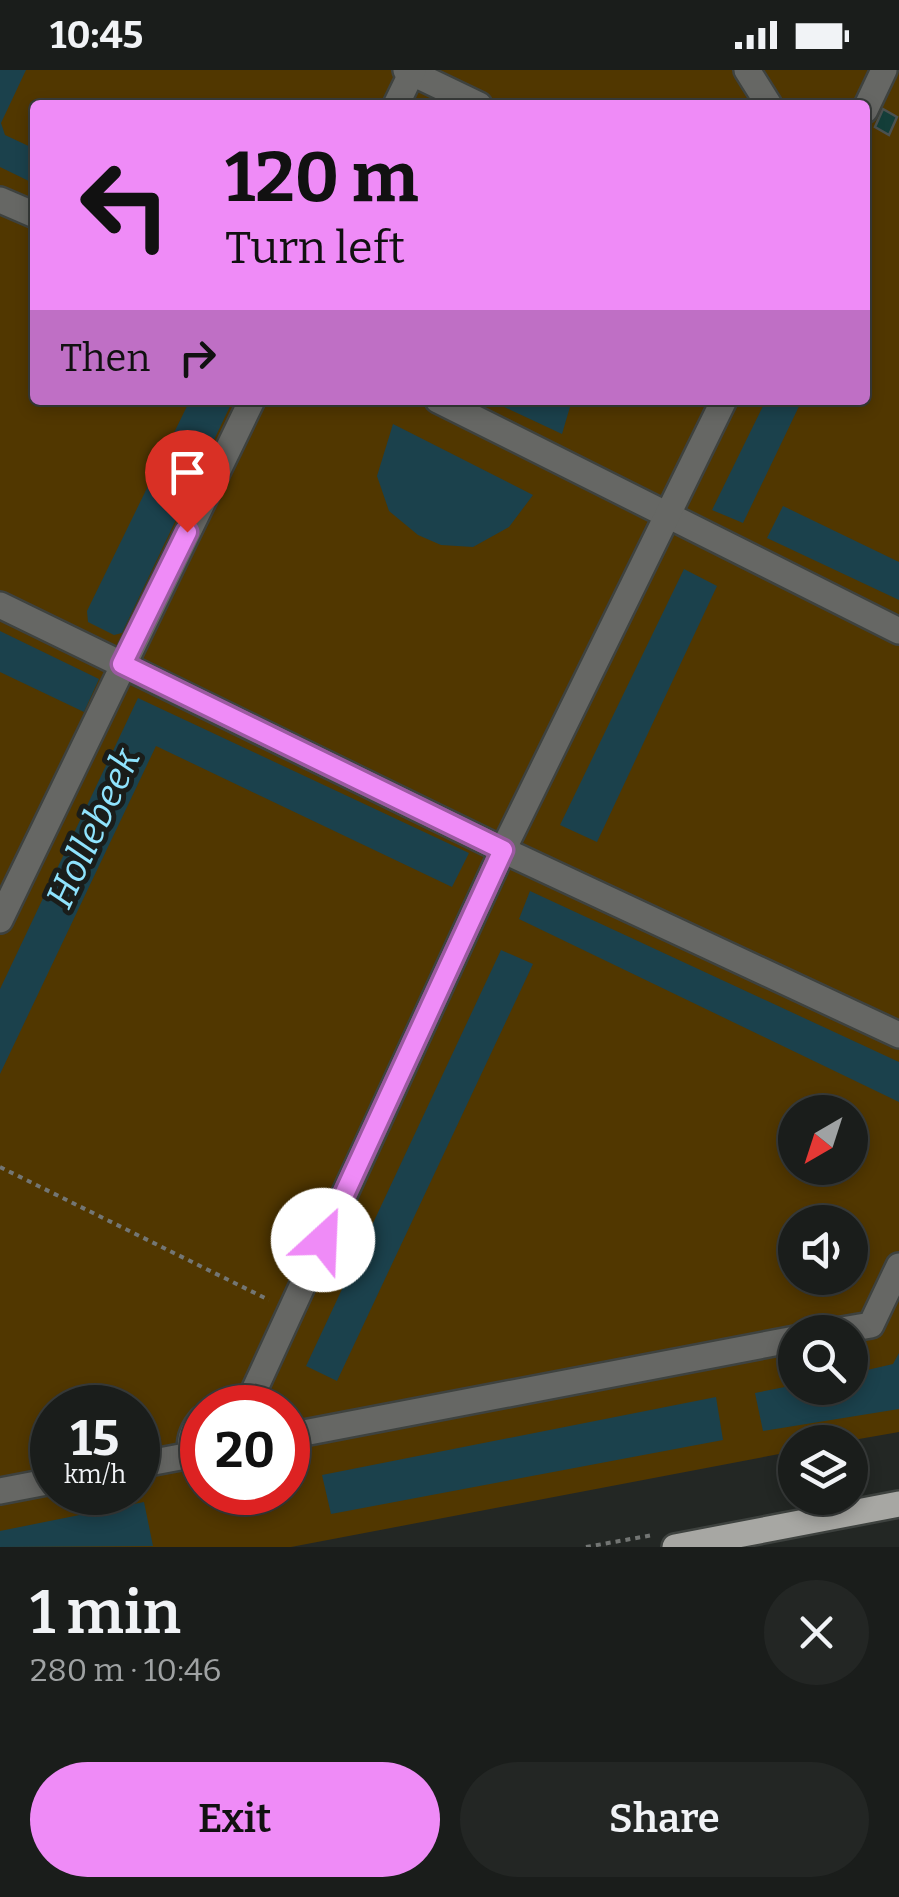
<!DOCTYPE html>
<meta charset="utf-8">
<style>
:root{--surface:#1a1d1b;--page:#232624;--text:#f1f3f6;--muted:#9fa2a3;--line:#383b3a;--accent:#ef8bf7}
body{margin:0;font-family:Bitter,serif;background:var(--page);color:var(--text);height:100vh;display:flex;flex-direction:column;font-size:38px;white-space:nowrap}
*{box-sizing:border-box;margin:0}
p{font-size:32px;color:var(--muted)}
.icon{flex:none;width:55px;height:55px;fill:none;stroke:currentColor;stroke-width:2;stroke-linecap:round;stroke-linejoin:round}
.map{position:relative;height:1477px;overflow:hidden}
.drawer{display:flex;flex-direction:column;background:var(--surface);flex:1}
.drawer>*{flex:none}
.top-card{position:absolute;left:30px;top:30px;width:840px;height:305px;border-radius:10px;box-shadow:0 5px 15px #0003,0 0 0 2px var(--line);background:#ef8bf7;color:#111;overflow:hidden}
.needle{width:65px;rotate:219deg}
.fabs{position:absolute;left:778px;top:1025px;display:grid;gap:20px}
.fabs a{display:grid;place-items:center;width:90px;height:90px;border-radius:50%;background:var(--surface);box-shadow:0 5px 15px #0003,0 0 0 2px var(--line);font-size:50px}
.speed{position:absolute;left:30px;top:1315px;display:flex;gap:20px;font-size:50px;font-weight:700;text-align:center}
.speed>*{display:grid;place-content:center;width:130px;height:130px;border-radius:50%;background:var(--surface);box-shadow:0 5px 15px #0003,0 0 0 2px var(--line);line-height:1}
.speed small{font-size:25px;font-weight:400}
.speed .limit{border:15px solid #d22;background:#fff;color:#111}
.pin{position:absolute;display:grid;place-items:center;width:85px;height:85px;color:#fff;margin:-102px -42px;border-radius:50% 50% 50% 0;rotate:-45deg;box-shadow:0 0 10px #0007}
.pin .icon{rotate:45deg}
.me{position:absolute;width:110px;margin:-55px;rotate:25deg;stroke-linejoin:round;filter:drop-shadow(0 0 8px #0008)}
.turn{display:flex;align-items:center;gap:35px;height:210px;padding:0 30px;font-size:45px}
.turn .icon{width:130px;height:130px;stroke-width:2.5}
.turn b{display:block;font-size:70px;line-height:85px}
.then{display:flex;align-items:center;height:95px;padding:0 30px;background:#0003;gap:20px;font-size:38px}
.round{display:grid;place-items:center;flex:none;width:105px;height:105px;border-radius:52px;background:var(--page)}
.head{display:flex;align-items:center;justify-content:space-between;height:170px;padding:0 30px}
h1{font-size:60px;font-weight:600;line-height:75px}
.button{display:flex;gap:20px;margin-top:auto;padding:20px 30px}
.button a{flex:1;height:115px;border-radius:60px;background:var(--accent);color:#111;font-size:40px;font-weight:600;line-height:115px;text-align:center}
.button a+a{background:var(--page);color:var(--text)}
.status{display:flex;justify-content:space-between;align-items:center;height:70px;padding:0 50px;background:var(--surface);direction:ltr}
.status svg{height:28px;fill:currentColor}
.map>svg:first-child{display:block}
</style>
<div class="status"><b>10:45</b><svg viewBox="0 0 49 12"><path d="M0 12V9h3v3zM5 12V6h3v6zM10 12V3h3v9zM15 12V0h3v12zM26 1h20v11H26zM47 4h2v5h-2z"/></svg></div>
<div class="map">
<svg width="899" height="1477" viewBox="0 0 899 1477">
<rect width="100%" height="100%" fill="#232724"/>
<!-- green -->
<path fill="#513700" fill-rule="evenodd" d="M0,0H899V1362L842,1372H795V1381L291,1477H0ZM35,35H865V330H35ZM795,1042H850V1098H795ZM795,1152H850V1208H795ZM795,1262H850V1318H795ZM52,1338H138V1422H52ZM202,1338H288V1422H202Z"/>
<!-- water -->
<g fill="#1b414c">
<polygon points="0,0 26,0 1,53 5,65 35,79 35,114 0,97"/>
<polygon points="190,330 233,330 122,563 114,565 88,552 87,541"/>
<polygon points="489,330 572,330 562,364"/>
<polygon points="766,330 802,330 743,453 712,440"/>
<polygon points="393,354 533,425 509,457 473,477 441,475 418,465 389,441 377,406"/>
<polygon points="783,436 899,492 899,530 767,468"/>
<polygon points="684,499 717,516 597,772 560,755"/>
<polygon points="0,561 99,609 84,642 0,602"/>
<polygon points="138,628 469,783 452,817 156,676 0,1004 0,919"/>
<polygon points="530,821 899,992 899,1032 519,849"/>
<polygon points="501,880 533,894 337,1311 306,1296"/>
<polygon points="899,1283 899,1339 763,1361 755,1323 795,1315 795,1318 850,1318 850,1304 893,1294"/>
<polygon points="716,1327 723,1370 331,1444 322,1405"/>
<polygon points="144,1432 153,1476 0,1477 0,1461"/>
</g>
<!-- building -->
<polygon fill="#143e39" stroke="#4b5150" stroke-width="2.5" points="883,39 897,47 889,65 875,57"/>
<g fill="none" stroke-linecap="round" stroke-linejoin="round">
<defs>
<g id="minor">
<polyline points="406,0 479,35"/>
<polyline points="747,0 769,35"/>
<polyline points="396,35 413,0"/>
<polyline points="865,40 884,0"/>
<polyline points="0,130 35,145"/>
<polyline points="438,330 899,561"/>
<polyline points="0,535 503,780 899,965"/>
<polyline points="0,850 252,330"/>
<polyline points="830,1262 871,1255 899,1196"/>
<polyline points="246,1338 503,780 724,330"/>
<path d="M202,1349C186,1367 187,1386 202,1404"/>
<polyline points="288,1366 795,1269"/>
<polyline points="138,1395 191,1385"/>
<polyline points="0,1421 52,1411"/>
</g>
<polyline id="major" points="675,1477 899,1434"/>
</defs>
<!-- minor casing -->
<use href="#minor" stroke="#3e423f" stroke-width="30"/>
<!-- major casing -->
<use href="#major" stroke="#3e423f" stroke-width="30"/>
<!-- path -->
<g stroke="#737674" stroke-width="4" stroke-dasharray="5 5" stroke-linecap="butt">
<polyline points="0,1097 269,1230"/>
<polyline points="586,1477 653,1465"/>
</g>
<!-- minor -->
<use href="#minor" stroke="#666764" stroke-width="25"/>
<!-- major -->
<use href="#major" stroke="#a7a7a3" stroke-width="25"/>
</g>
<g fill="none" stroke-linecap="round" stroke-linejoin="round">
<defs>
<polyline id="route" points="187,462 122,594 503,780 323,1170"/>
</defs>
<!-- route casing -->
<use href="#route" stroke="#9b5aa1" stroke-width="25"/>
<!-- route -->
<use href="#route" stroke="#ef8bf7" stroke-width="18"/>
</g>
<g text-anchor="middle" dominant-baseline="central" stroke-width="10" stroke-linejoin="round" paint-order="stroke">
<!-- water labels -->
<g font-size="38" font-style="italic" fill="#8fe3fd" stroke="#1a1d1a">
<text transform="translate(93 758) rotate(-65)">Hollebeek</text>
</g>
</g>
</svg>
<div class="fabs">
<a><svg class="needle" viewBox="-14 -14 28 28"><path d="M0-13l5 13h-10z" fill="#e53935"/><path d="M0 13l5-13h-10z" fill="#9fa2a3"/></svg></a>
<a><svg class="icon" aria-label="sound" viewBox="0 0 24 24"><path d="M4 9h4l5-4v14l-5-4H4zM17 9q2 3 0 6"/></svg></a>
<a><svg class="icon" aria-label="search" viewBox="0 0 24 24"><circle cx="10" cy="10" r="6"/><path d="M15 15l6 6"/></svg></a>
<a><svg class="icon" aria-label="layers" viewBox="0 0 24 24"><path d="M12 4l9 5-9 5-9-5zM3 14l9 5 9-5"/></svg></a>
</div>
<div class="speed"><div>15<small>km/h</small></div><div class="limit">20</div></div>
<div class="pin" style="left:187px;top:462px;background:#d93025"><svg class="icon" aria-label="arrive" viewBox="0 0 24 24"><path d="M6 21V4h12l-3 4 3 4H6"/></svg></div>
<svg class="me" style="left:323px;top:1170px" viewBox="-20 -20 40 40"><circle r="19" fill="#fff"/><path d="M0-13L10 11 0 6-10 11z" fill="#ef8bf7"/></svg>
<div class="top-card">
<div class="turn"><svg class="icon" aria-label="left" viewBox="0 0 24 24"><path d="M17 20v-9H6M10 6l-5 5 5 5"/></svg><div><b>120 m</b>Turn left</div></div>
<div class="then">Then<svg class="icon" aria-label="right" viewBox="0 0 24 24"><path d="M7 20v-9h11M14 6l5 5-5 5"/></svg></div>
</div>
</div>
<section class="drawer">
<div class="head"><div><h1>1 min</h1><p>280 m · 10:46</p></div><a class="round"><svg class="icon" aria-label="close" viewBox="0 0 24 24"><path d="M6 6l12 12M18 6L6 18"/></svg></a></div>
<div class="button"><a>Exit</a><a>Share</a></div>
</section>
